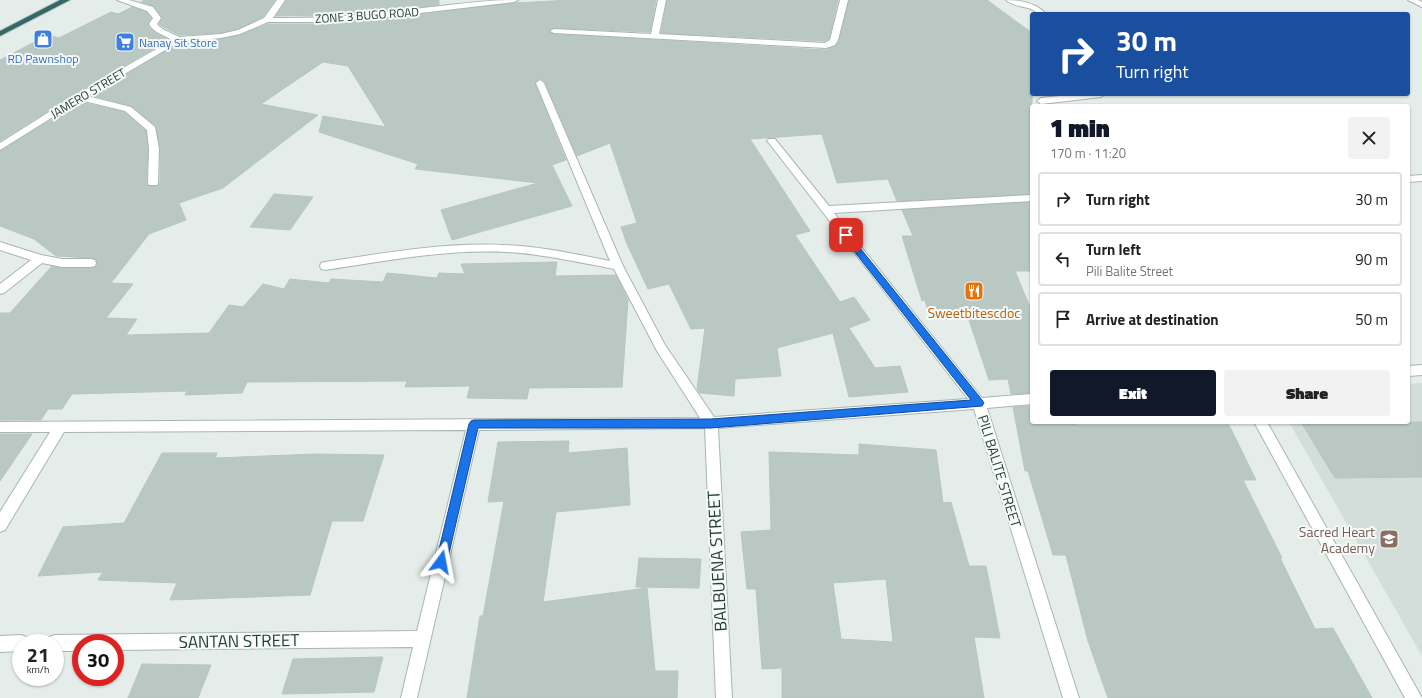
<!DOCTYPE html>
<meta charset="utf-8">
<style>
:root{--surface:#fff;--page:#f2f2f2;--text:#222;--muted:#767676;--line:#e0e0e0;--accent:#111827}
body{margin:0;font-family:"Titillium Web",sans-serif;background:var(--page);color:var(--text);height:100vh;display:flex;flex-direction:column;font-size:15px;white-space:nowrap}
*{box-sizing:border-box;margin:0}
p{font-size:13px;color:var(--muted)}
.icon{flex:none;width:22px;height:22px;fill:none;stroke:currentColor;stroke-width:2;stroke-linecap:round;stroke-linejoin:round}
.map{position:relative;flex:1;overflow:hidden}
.sheet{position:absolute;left:1030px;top:104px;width:380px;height:320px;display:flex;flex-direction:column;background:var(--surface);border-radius:4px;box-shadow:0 1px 3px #0004}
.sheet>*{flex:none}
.hud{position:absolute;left:1030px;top:12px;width:380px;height:84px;border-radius:4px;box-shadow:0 1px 3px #0004;background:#1a4fa0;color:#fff;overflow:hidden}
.speed{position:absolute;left:12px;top:634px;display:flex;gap:8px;font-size:20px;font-weight:700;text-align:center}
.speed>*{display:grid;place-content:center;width:52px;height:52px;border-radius:50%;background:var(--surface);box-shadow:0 1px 3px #0004;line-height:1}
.speed small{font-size:10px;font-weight:400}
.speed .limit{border:6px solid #d22;background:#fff;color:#111}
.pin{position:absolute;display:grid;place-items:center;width:34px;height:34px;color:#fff;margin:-17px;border-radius:8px;box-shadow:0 2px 6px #0006}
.me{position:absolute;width:44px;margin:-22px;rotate:13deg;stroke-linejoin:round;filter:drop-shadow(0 0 3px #0008)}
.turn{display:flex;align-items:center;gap:14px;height:84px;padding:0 20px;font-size:18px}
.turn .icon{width:52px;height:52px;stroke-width:2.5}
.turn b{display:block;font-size:28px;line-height:34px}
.round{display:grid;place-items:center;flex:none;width:42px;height:42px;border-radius:4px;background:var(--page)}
.headline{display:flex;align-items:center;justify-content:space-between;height:68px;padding:0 20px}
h1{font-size:24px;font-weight:800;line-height:30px;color:var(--accent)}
.cta{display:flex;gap:8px;margin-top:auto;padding:8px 20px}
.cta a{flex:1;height:46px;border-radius:4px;background:var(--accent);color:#fff;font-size:16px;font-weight:800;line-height:46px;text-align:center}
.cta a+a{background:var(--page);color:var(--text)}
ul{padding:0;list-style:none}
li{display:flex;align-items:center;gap:12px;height:54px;margin:0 8px 6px;padding:0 12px;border:2px solid var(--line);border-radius:4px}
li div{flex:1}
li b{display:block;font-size:15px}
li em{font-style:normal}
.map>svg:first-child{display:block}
</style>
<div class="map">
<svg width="1422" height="698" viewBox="0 0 1422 698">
<rect width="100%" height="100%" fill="#e5edeb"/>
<!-- built -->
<polygon fill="#d3ddda" points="1422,383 1422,656 1289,422 1408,422 1408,384"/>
<!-- building -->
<g fill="#bac8c4" stroke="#b7c6c2" fill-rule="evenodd">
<polygon points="144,0 275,0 263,17 238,29 221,33 179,35 160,25 159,24 162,17 154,6 141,2"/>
<polygon points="286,0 439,0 439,5 374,12 330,15 276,16"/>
<polygon points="571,0 656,0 650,32 554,28 549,30 549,32 554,34 826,50 835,46 839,41 849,0 987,0 1032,33 1032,194 897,201 888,179 837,183 822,134 750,139 810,231 795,235 840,302 854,297 870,320 849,328 875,368 900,366 908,392 849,397 833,333 777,348 781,376 735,379 734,396 700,393 697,389 705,328 691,329 669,284 648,289 627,244 621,227 637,223 610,143 577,156 545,82 540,78 535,84 566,160 552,165 572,206 452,240 441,210 538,183 415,169 418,164 319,132 323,116 386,127 348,66 323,62 261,104 318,115 223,188 179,203 186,220 149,234 111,283 133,284 106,318 137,319 126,335 209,333 229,305 243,307 263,284 284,289 290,279 329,283 331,279 383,282 387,273 437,278 439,273 465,274 461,264 557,262 555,276 616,275 628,300 622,387 529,388 527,399 467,398 470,386 405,387 407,381 247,382 242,393 185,395 187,391 72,394 62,409 48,409 41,420 0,420 0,313 10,313 52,266 62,268 91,268 95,267 97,263 96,260 91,258 56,256 34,239 0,226 0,151 80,102 124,112 146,131 148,149 146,183 149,186 157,186 160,183 160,149 156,126 131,106 91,95 179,43 221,39 240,35 268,24 313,24 386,18 514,3"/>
<polygon points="667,0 838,0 829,39 825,41 661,33"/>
<polygon points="132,7 146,12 151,18 148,24 150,28 169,40 75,94 0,141 0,60 48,35 59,38 111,12 118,14"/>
<polygon points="274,194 313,197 290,230 250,227"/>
<polygon points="1032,202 1032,271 1015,271 1032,312 1032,393 1011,394 1008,379 989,380 967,314 929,315 925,300 922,301 902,236 913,236 902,210"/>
<polygon points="1032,406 1032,422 1075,422 1076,425 1229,425 1256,480 1243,480 1282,558 1280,558 1315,629 1333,628 1372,698 1108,698 1088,641 1066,555 1053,555 1028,471 1025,471 1013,407"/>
<polygon points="1301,422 1422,422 1422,477 1335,478"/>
<polygon points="0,434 32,434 0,481"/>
<polygon points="569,441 568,453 627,448 630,505 556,512 543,602 647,588 655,671 678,671 677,698 467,698 480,616 483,616 504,501 488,502 498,442"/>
<path d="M859,444L936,450L943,503L951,502L969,566H986L1000,638L974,637L984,698H782V668L762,669L756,589H747L741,532L771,530L769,452L859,455ZM886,579L893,642L841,639L833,583Z"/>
<polygon points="162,453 217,453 215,458 315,454 384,455 363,521 332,521 310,595 170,600 177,583 98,580 103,572 38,576 63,527 124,523"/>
<polygon points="639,558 701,559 699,588 636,587"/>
<polygon points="383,657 374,692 282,694 293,659"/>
<polygon points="142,664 211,665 198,698 128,698"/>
</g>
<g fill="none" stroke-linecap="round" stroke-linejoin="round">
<defs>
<g id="minor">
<path d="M117,0H129L153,7L161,18L157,24C161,30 172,33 179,37L221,34L238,30L264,18L277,0H285L273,18C311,18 350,17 388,12C431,8 474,0 518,0L514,2L386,17L313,22H268L240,34L221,38L179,42L87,96L131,107L155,127L159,149L158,183L157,185H149L148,183L149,149L147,130L125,111L80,100L0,150V143L76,95L172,40C163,34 154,33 149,24L153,18L147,11Z"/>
<polygon points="658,0 666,0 659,34 825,43 830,40 840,0 848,0 838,40 835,45 826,48 554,33 550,31 554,29 651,34"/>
<path d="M1006,0C1020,0 1036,3 1046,14C1035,14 1036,10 1028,8C1020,6 1013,6 1006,0Z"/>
<polygon points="1408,0 1418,0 1422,2 1422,7"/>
<path d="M540,80L544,83L623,266L665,345L714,417L968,399L769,143L767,141L769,139H775L829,206L1032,195V201L834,213L982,398L1032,394V404L987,408L1079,698H1063L974,409L718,428L732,698H716L705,428L479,430L417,698H401L413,647L115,650V643H81V651H55V643H47L49,637L55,635L417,631L466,430L64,432L5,530L0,532V512L50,432H0V422L700,418L657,351L614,269C578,262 543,254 506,252C446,249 384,261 325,270L321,269L320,266L321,263L325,262C384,253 445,242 504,245C540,246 575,254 610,261L536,83Z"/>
<polygon points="1078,94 1105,94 1101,97 1041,104 1037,101 1041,98"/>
<polygon points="1422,175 1422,181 1408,182 1408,176"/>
<polygon points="0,242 41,255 62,259 91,259 95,260 96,263 95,266 91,267 62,267 42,263 4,293 0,294 0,284 31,260 0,250"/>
<polygon points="1422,365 1422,375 1408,376 1408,366"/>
<polygon points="1254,422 1267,422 1422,698 1405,698"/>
<polygon points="21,635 27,637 29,643 21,643 21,651 0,652 0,636"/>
</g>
<polygon id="highway" points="60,0 70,0 0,36 0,31"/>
</defs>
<!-- minor casing -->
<use href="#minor" stroke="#a8b5b3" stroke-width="2"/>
<!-- highway casing -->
<use href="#highway" stroke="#c2c9c8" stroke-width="2"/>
<!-- minor -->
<use href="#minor" fill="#fff" fill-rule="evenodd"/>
<!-- highway -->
<use href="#highway" fill="#336866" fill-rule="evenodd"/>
</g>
<!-- route -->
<polygon fill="#1a73e8" stroke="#114b97" points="846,232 848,233 982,400 984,403 982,406 711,428 478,428 447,562 445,566 441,568 437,566 436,562 469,424 471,421 474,420 711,419 971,400 843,237 843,233"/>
<!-- icons -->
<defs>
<symbol id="shop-square" viewBox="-11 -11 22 22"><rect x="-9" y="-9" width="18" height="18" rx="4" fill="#3f7fe0" stroke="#f5faf8"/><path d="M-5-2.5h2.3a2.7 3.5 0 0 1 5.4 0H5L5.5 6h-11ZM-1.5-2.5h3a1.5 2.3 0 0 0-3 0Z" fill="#fff"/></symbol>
<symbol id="supermarket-square" viewBox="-11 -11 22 22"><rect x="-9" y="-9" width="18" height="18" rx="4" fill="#3f7fe0" stroke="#f5faf8"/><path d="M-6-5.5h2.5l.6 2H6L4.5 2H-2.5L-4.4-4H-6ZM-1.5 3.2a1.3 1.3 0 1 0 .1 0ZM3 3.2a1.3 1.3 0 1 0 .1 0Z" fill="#fff"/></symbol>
<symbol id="restaurant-square" viewBox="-11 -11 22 22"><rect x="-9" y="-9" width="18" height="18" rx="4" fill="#e8710a" stroke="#f5faf8"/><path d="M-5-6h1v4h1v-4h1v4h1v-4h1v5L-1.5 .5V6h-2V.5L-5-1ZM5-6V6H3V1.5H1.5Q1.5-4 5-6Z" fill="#fff"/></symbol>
<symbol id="school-square" viewBox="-11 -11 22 22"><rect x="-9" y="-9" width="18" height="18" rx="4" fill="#8d6e63" stroke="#f5faf8"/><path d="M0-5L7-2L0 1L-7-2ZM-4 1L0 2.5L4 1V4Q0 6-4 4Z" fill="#fff"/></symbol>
</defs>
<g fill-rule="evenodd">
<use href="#shop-square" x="32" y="28" width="22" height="22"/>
<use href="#supermarket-square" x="114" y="31" width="22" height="22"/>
<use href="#restaurant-square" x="963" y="280" width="22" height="22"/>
<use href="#school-square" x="1378" y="528" width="22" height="22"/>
</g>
<g text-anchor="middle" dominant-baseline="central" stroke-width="4" stroke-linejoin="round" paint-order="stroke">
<!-- far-street labels -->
<g font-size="12" fill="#253e3b" stroke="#f5faf8">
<text transform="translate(367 15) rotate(-4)">ZONE 3 BUGO ROAD</text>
<text transform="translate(88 93) rotate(-31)">JAMERO STREET</text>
</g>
<!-- far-shop labels -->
<g font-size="12" fill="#366cbe" stroke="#f5faf8" text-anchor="start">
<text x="139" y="42">Nanay Sit Store</text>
<text x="43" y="58" text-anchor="middle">RD Pawnshop</text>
</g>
<!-- food labels -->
<g font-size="14" fill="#c56008" stroke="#f5faf8">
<text x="974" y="312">Sweetbitescdoc</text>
</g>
<!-- street labels -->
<g font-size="14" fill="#253e3b" stroke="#f5faf8">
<text transform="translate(1000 471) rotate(73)">PILI BALITE STREET</text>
</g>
<!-- education labels -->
<g font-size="14" fill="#785e54" stroke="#f5faf8" text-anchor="end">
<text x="1375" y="531">Sacred Heart<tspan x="1375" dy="16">Academy</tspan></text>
</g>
<!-- near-street labels -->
<g font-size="17" fill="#253e3b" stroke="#f5faf8">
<text transform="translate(717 561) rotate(-93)">BALBUENA STREET</text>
<text transform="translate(239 641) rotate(-1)">SANTAN STREET</text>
</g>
</g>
</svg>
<div class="speed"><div>21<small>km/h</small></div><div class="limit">30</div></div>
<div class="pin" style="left:846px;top:235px;background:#d93025"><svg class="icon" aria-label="arrive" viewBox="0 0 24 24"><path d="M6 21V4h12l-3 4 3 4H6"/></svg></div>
<svg class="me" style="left:441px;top:562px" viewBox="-20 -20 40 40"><path d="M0-17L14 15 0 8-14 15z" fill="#1a73e8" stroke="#fff" stroke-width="4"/></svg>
<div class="hud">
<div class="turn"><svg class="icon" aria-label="right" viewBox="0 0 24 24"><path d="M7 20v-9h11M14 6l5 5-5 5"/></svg><div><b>30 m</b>Turn right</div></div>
</div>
<section class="sheet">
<div class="headline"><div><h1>1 min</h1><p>170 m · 11:20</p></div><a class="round"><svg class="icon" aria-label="close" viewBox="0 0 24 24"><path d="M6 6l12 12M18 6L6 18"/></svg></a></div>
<ul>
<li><svg class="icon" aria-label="right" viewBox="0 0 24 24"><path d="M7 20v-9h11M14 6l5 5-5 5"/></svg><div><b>Turn right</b></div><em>30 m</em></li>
<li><svg class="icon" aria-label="left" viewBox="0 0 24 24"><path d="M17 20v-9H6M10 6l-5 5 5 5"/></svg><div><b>Turn left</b><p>Pili Balite Street</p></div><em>90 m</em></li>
<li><svg class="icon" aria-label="arrive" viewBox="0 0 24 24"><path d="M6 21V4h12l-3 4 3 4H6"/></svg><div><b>Arrive at destination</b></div><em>50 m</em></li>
</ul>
<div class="cta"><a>Exit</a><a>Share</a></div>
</section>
</div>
